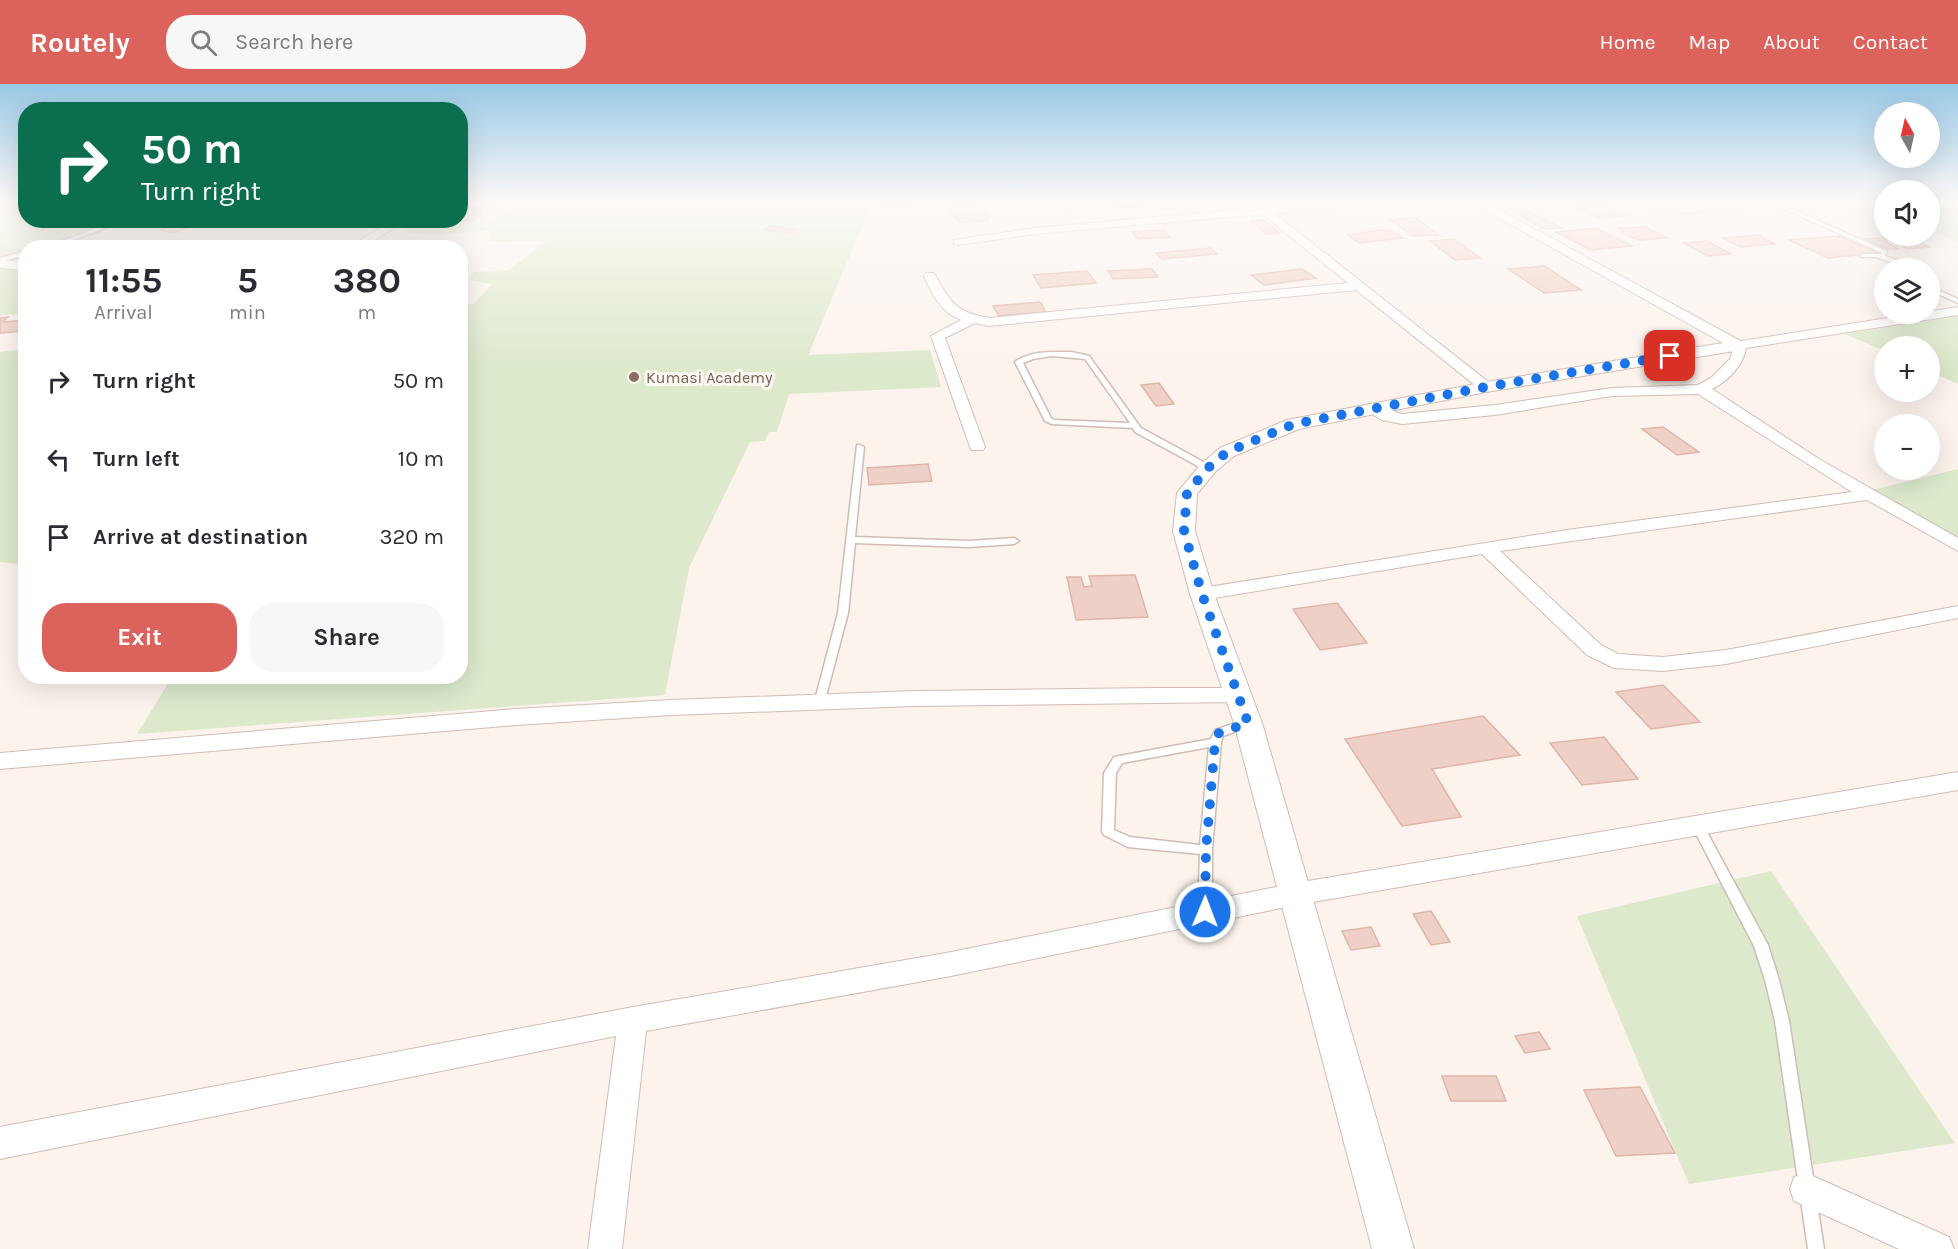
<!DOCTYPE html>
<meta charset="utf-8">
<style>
:root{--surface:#fff;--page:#f7f7f7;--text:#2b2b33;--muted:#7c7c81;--accent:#dc635c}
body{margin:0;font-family:Karla,sans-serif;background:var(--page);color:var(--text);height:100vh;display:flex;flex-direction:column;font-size:22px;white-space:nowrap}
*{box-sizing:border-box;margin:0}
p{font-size:20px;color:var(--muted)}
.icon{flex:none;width:33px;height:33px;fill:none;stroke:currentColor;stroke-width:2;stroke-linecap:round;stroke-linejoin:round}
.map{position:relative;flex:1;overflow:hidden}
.sheet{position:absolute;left:18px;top:156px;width:450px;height:444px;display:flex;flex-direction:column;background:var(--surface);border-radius:24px;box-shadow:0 6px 24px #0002}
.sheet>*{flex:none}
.banner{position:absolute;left:18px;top:18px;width:450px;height:126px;border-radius:24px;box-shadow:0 6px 24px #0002;background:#0b6e4f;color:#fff;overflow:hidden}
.needle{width:39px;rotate:352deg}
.buttons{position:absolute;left:1874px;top:18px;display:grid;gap:12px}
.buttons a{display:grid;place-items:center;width:66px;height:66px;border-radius:50%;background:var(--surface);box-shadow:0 6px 24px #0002;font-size:30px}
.pin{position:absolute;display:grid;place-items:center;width:51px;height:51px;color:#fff;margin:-26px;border-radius:12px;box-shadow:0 3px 9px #0006}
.me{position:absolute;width:66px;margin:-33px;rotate:1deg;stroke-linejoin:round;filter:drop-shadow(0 0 4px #0008)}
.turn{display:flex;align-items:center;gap:21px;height:126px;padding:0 24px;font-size:27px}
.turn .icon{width:78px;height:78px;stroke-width:2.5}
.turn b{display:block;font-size:42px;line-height:51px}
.eta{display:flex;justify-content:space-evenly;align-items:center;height:102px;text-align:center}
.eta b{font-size:36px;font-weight:700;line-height:42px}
.cta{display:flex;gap:12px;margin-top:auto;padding:12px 24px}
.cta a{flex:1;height:69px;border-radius:24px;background:var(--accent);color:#fff;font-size:24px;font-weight:700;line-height:69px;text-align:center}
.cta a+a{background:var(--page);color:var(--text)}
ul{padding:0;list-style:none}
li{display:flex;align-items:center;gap:18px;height:78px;padding:0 24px}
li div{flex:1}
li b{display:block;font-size:22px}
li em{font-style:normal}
header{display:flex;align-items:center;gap:36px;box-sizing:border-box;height:84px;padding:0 30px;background:var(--accent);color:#fff}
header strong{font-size:28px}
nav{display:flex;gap:33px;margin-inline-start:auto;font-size:21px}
.search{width:420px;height:54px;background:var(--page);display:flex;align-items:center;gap:15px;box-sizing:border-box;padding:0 21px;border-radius:24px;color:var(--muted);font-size:22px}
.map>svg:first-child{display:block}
</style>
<header>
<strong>Routely</strong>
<div class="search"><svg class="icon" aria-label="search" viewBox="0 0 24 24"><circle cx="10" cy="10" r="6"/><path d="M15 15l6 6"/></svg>Search here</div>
<nav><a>Home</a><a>Map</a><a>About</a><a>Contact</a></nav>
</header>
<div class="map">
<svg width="1958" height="1165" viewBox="0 0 1958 1165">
<rect width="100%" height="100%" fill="#fcf3ed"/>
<!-- green -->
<g fill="#dce9cb">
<path d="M0,119H25L26,136L115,137C87,147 56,163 26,164L25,168L0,174Z"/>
<path d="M511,119H872L808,271L930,266L941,303L789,310L777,348H769L765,357L750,358L689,484L665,611L137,650L172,593L460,592L461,221L474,220L492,200L469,196L474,188L509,186L547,157L489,158V146L439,151L409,149L392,137C435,132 479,157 514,120Z"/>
<polygon points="1929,119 1958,119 1958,158 1929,146"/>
<polygon points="25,178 25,230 0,231 0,180"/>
<polygon points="1958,232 1958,300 1929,287 1929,262 1884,262 1884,267 1845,250"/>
<polygon points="25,265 26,265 25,481 0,478 0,268"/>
<polygon points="1958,385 1958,458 1868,407"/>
<polygon points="1771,787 1955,1059 1689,1100 1577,832"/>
</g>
<!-- building -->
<g fill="#efd0c6" stroke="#e1b4a8" stroke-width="1.5">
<polygon points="883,119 927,119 928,121 884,123"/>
<polygon points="1110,119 1140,119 1143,122 1120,124"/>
<polygon points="1568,119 1598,119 1627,132 1600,135"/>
<polygon points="974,121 989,133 985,133 988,136 960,139 947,124"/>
<polygon points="471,123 484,124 473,131 480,131 474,135 462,138 448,137 460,136 460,130"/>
<polygon points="1521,124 1562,144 1544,145 1508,125"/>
<polygon points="1416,134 1439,151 1412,152 1391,136"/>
<polygon points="186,136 206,136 174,149 160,146"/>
<polygon points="1264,136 1280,149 1267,150 1251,137"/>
<polygon points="769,142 796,146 790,149 764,146"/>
<polygon points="1645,143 1667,154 1639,156 1620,148 1624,147 1618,144"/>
<polygon points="1596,144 1632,162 1591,166 1556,148"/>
<polygon points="1164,146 1170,153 1138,155 1132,148"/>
<polygon points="1381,146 1392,147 1404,154 1359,159 1348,151"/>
<polygon points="1758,151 1775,160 1741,163 1722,154"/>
<polygon points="1839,152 1878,169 1828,174 1789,156"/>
<polygon points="1904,152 1929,163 1908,165 1881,154"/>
<polygon points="1877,154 1899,165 1888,165 1866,155"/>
<polygon points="1454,155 1480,174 1455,176 1430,157"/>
<polygon points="1707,157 1731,170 1708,172 1683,159"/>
<polygon points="1210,164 1217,170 1162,175 1156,169"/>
<polygon points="1544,182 1581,206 1544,209 1508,185"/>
<polygon points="1152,185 1158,193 1113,195 1108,187"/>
<polygon points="1302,185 1316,194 1264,201 1251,191"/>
<polygon points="1087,187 1096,199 1041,204 1033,191"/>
<polygon points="1040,218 1046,228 999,232 993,222"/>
<polygon points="8,233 3,238 26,236 26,247 0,249 0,234"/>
<polygon points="1159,299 1174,320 1156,322 1141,301"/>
<polygon points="1663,343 1699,368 1677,371 1642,345"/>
<polygon points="928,380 932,397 869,401 867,384"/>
<polygon points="1135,491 1148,533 1076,536 1067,493 1081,493 1084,503 1092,502 1089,492"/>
<polygon points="1337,519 1367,559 1320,566 1293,525"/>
<polygon points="1663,601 1700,638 1651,645 1616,608"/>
<polygon points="1483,632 1520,671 1432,685 1461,733 1402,742 1345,655"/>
<polygon points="1604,653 1638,695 1582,701 1550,659"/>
<polygon points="1431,827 1450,858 1431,861 1413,830"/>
<polygon points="1371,843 1380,862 1351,866 1342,847"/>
<polygon points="1539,948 1550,965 1525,969 1515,952"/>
<polygon points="1442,992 1496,992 1506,1017 1451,1017"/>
<polygon points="1640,1003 1675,1069 1616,1072 1584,1006"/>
</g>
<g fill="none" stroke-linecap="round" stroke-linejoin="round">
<defs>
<g id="service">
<polygon points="1771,119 1778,119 1887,167 1885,172 1902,178 1905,184 1899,184 1897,180 1876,173 1861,173 1861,171 1863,170 1880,170 1882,169"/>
<polygon points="117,136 126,136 54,164 44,164"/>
<polygon points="26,167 26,171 0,178 0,174"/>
<polygon points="1929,202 1958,215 1958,219 1929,206"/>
<path d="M1072,268L1089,272L1141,344L1211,382V386H1205L1135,348L1133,344L1052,340L1045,337L1015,278C1030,266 1054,268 1072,268ZM1052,272L1085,275L1130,339L1054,336L1051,334L1023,279L1033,275Z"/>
<polygon points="857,361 860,361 864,363 855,453 969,457 1014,454 1019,457 1014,460 969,463 855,459 848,529 825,616 820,620 815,616 838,529"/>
<path d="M1247,635L1251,636L1253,639L1251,642L1223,652L1221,658L1212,766V828L1210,832L1205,833L1200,832L1198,828L1200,770L1128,763L1104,751L1102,748L1104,689L1114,673L1211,655L1215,646ZM1209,663L1200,761L1130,753L1114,746L1116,689L1122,679Z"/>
<polygon points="1697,735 1701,737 1768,861 1779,896 1789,937 1824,1165 1808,1165 1775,937 1765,896 1754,862 1691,740 1693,737"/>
</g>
<g id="minor">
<path d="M1319,119H1359L1354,122L1274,129L1491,300L1493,303L1491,306H1481L1356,206L989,242L975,239L945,254L985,363L983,366H971L931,252L961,236C941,228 932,211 924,192L926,189H934C951,218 954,228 989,234L1348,199L1262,130L1035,150L958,161L954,160V156L1035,144L1256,124L1261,121L1267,123Z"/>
<polygon points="1631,119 1689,123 1766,119 1761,122 1689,129 1636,122"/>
<polygon points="392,136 406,136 363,164 348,164"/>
<polygon points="0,176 26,178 26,186 0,184"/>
<path d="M1958,223V231L1746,264C1743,282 1728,297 1712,305L1819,375L1958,454V467L1867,416L1500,467L1601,561L1618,570L1663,573L1726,566L1958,522V534L1726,580L1663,587L1614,584L1587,571L1482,470L1202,516L1192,510L1202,504L1567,446L1852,408L1698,310L1612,312L1495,331L1402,340L1382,336L1363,325L1371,320L1402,330L1495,321L1612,304L1698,301L1711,294L1730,275L1735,258Z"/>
<polygon points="1156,604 1237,604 1245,606 1248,611 1245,616 1237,618 914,622 671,631 516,641 0,685 0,669 516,625 671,616 914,607"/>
<polygon points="1958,688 1958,706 1296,821 946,893 646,947 622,1165 588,1165 616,952 0,1075 0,1043 633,923 946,869 1296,799"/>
<polygon points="1806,1089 1949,1153 1954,1165 1899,1165 1794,1117 1790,1105 1794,1093"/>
</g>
<polygon id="tertiary" points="1472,119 1487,119 1748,261 1740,266 1486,308 1299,345 1234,372 1215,388 1197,410 1195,447 1214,510 1262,639 1414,1165 1372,1165 1234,639 1190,510 1173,447 1177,409 1201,380 1220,364 1287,336 1486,298 1723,259"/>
</defs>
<!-- service casing -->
<use href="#service" stroke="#d0bcb5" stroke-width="3"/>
<!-- minor casing -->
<use href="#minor" stroke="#d0bcb5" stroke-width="2"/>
<!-- tertiary casing -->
<use href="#tertiary" stroke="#d0bcb5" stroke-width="2"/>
<!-- path -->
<g stroke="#d5b2a9" stroke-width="2" stroke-dasharray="1 2" stroke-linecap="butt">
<polyline points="1064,119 1072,127"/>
<polyline points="460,121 490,123 493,124 491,128 498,129"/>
</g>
<!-- service -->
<use href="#service" fill="#fff" fill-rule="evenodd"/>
<!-- minor -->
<use href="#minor" fill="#fff" fill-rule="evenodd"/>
<!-- tertiary -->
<use href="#tertiary" fill="#fff" fill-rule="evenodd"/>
</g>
<!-- sky -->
<linearGradient id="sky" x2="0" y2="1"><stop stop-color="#99c8e6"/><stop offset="0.42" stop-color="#fefaf7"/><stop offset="1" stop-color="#fefaf7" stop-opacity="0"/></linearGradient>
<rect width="1958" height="282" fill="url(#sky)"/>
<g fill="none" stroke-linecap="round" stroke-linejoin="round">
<!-- route -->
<polyline stroke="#1a73e8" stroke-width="10" stroke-dasharray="0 18" points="1205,828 1206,766 1215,658 1219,649 1248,639 1202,510 1184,447 1187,409 1208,384 1227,368 1294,340 1486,303 1670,272"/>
</g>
<!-- markers -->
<circle fill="#8d6e63" stroke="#fef8f3" stroke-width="2" cx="634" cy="293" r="6"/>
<g text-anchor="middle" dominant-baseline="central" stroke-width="6" stroke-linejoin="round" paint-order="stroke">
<!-- far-education labels -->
<g font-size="16" fill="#785e54" stroke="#fef8f3" text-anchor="start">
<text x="646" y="293">Kumasi Academy</text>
</g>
</g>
</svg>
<div class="buttons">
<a><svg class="needle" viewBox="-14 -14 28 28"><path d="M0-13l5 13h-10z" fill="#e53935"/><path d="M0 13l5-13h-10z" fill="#7c7c81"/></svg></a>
<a><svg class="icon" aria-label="sound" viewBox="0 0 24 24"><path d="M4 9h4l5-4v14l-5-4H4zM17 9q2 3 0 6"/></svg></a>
<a><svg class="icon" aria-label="layers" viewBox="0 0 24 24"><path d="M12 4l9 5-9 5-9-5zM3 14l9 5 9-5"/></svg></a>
<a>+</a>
<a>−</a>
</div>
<div class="pin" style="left:1670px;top:272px;background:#d93025"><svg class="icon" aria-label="arrive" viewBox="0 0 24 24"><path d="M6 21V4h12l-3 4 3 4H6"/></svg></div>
<svg class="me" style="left:1205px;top:828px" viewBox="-20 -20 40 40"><circle r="17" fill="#1a73e8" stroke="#fff" stroke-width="3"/><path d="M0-11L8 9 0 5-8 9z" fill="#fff"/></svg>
<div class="banner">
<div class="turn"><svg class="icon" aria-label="right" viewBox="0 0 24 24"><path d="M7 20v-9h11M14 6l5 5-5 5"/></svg><div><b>50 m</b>Turn right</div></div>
</div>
<section class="sheet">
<div class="eta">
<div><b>11:55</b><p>Arrival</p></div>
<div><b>5</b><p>min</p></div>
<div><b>380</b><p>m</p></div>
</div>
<ul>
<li><svg class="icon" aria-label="right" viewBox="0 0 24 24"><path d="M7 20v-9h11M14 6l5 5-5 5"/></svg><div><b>Turn right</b></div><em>50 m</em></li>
<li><svg class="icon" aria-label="left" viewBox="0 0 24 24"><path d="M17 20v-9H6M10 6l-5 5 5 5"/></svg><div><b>Turn left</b></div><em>10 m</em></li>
<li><svg class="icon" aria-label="arrive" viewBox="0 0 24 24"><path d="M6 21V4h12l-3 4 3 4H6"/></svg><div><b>Arrive at destination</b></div><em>320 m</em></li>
</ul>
<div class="cta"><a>Exit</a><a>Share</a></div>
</section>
</div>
